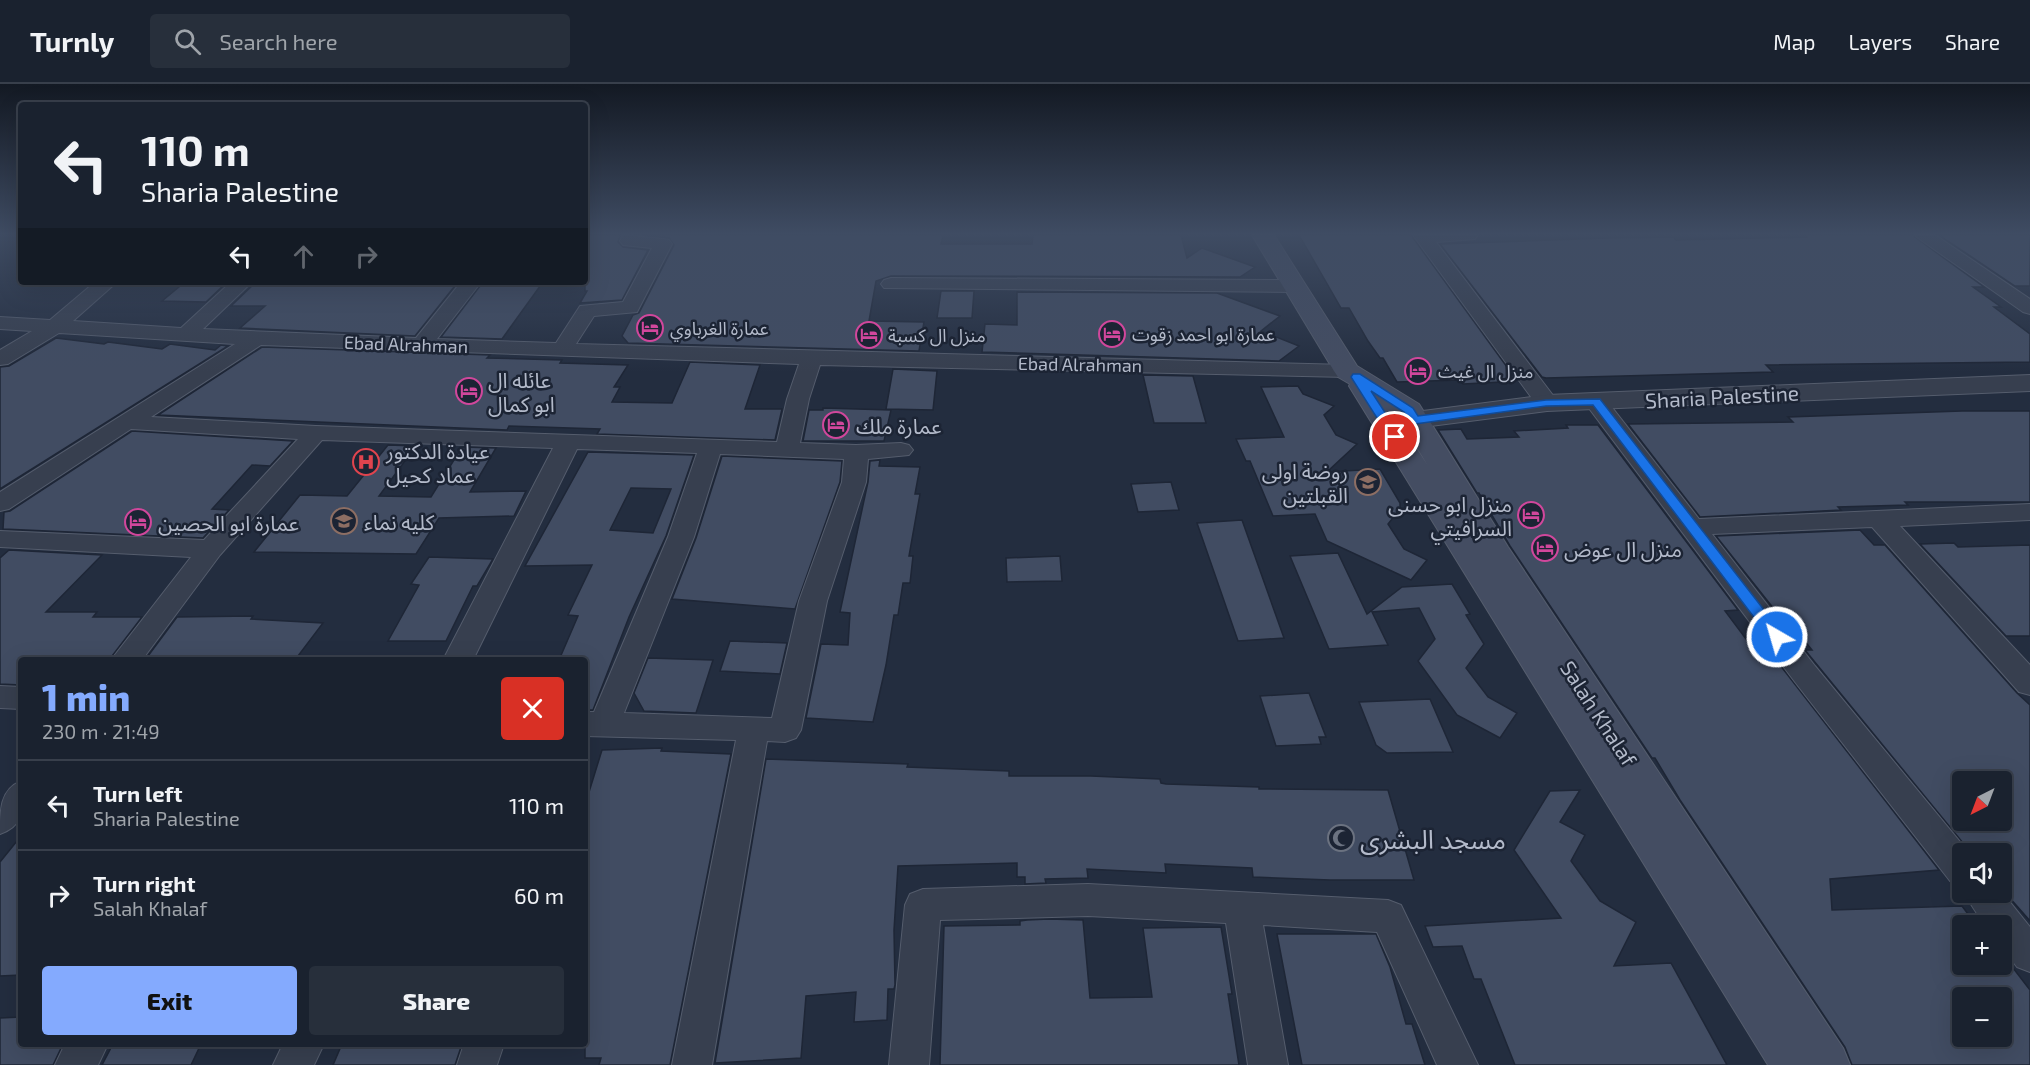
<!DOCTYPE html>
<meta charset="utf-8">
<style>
:root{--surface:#1a222f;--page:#272f3b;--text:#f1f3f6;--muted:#9fa4aa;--line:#383f4b;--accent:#84aafe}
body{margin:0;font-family:"Exo 2","Noto Sans Arabic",sans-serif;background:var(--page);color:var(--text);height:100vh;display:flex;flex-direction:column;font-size:22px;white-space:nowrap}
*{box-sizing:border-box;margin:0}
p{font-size:20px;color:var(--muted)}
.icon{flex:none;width:33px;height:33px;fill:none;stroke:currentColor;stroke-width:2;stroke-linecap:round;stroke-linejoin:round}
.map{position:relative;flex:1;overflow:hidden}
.drawer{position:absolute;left:18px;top:573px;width:570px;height:390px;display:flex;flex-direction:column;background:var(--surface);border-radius:6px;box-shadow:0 6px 24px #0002,0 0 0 2px var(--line)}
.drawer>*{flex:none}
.guide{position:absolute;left:18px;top:18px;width:570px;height:183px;border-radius:6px;box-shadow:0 6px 24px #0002,0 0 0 2px var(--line);background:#1a222f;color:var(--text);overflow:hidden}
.needle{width:39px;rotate:222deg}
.fabs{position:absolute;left:1952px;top:687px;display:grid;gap:12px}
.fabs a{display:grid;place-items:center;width:60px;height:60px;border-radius:6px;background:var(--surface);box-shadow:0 6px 24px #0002,0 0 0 2px var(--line);font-size:30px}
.pin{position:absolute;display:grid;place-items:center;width:51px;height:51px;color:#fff;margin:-26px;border:3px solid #fff;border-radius:50%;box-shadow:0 2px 6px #0007}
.me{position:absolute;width:66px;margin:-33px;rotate:322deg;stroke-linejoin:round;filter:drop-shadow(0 0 4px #0008)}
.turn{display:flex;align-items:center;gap:21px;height:126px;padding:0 24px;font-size:27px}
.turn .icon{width:78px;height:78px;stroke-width:2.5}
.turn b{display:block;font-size:42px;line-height:51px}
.lanes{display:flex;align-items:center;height:57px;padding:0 24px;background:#0003;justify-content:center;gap:30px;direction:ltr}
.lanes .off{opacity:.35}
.round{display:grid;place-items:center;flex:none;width:63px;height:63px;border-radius:6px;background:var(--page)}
.overview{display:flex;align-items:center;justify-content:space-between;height:102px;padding:0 24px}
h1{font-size:36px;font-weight:800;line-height:45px;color:var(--accent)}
.button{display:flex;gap:12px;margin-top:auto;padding:12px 24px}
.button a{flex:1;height:69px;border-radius:6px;background:var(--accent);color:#111;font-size:24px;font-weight:800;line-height:69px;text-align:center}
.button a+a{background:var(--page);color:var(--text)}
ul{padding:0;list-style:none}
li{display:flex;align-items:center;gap:18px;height:90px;padding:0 24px;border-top:2px solid var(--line)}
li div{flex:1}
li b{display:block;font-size:22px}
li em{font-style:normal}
header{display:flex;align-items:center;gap:36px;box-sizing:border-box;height:84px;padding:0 30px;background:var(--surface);border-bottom:2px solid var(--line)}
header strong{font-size:28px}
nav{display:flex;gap:33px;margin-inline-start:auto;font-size:21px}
.search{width:420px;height:54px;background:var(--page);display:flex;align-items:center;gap:15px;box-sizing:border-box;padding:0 21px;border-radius:6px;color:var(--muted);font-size:22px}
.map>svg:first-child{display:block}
</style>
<header>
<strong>Turnly</strong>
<div class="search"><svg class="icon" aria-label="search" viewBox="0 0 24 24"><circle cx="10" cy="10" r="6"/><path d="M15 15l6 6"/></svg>Search here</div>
<nav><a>Map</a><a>Layers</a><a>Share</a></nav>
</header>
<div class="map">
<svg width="2030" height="981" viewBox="0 0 2030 981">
<rect width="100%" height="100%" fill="#232d3f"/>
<!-- building -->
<g fill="#414c62" stroke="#1e2636" stroke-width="1.5" fill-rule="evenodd">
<polygon points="585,151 620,151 618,158 623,163 648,166 622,216 580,219 587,207 585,207"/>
<polygon points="646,151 943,151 941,160 1032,160 1033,151 1181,151 1187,174 1202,164 1255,183 1240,193 891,192 876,197 869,237 924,238 919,267 628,259 622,252 633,231 639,229 674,161 669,154"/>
<polygon points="1299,151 1411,151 1515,294 1499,295 1501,298 1463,300 1460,296 1397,298 1383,274 1380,274 1368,257 1349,224 1341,224"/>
<polygon points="1804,151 1912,151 1984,203 1973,203 2001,223 1994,223 2030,250 2030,278 1766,281 1773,288 1546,294 1542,293 1440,160 1608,154 1673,153 1676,156 1806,153"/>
<polygon points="1939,151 2030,151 2030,202 2015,202"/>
<polygon points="185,198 226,199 206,218 162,217"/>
<polygon points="256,198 458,198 415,252 240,244 265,222 231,222"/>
<polygon points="483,198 543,198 502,255 441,253"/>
<polygon points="941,207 974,207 972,234 937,234"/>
<polygon points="1017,208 1217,209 1280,232 1261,247 1299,262 1279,277 982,268 985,240 1017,241"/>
<polygon points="56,254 104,260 108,258 162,265 170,260 215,266 221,261 228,262 0,405 0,283 9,282"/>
<polygon points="262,263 490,271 487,274 562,276 560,279 628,281 614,303 620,303 612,318 672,319 690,278 760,281 745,325 782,325 775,356 597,350 600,345 509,342 507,346 158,331"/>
<polygon points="893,285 937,287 933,326 886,325"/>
<polygon points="1143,291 1193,292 1206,339 1154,339"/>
<polygon points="1298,302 1303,310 1334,322 1324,331 1336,351 1357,360 1327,388 1380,385 1400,419 1400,425 1388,440 1404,465 1427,476 1411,496 1327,457 1315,430 1273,432 1250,377 1246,377 1236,355 1284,353 1261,303"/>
<polygon points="823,324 891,326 884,357 803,357 809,326 823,326"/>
<polygon points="1962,327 2030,327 2030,418 1905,418 1908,421 1838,423 1841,426 1700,433 1628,340 1793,338 1788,333"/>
<path d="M1566,341H1598L1738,526L1725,527L1755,567H1769L1939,786L1830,795L1832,826L1962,822L1977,842H1962V880H2010L2030,906V981H1852L1845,963L1680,716L1655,674H1652L1510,462L1479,409H1477L1438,346L1461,345L1467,355L1519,353L1514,347L1568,344ZM1962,914H2001V952H1962Z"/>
<polygon points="132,347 293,357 270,382 252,381 212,425 229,426 203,454 3,445 4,428 10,427"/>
<polygon points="388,361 416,362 379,412 431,413 462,363 496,364 470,408 526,407 514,432 439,434 416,470 254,468 300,411 347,412"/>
<path d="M588,368L694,371L666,452L629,533L593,626H585V576H559L578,532L568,531L592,481L525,482ZM631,404L671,405L653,449L610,446Z"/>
<polygon points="722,372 842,377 840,398 795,525 672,515 696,454"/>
<polygon points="880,376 879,382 920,383 915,410 920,410 909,472 913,472 910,499 903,499 898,531 894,531 886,581 873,638 806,634 821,560 848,561 850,529 840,528 868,398 870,377"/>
<polygon points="1171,398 1179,426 1138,428 1131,400"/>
<polygon points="1242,436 1284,554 1238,557 1197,439"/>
<path d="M1860,446L1874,461H1885L2017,609L2030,621V837L2001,804V770H1972L1805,566H1812L1779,525H1774L1716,452ZM1962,698H2001V736H1962Z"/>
<polygon points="1954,459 1958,463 2030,461 2030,552 2006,552 1920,460"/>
<polygon points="9,466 102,471 46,528 97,528 93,533 142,533 109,576 21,576 21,601 0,600 0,474"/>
<polygon points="1338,469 1367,530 1402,503 1452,500 1470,530 1466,531 1484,560 1466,584 1488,613 1517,629 1500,654 1457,631 1418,577 1435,555 1419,524 1372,528 1388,561 1329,565 1290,472"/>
<polygon points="1060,472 1062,497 1007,498 1006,474"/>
<polygon points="429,473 493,475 477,502 473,502 446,557 388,557 419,501 411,500"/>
<polygon points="253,532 251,535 323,539 295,576 145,576 177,533"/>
<polygon points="730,557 787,559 780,590 720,587"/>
<polygon points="648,574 713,576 696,629 644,627 634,609"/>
<polygon points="1309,609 1326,653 1319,653 1321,660 1276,662 1260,612"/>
<polygon points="1430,615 1453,668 1387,669 1376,661 1359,618"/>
<polygon points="662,664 661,667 731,670 670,981 599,981 601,974 585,974 585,721 602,666"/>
<polygon points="766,675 908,680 907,683 1009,687 1009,692 1091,692 1160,695 1161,699 1166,700 1259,703 1259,705 1388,706 1414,796 1330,796 1253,793 1252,784 1165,780 1166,789 1087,785 1088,794 1045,795 1046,799 1025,800 1025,793 1017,793 1017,779 898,782 894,846 895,901 894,905 888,905 887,936 854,938 856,908 806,912 801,974 715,979"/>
<polygon points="1580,706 1560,738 1585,751 1571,777 1600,817 1636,838 1614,882 1671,879 1727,981 1515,981 1481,895 1474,895 1462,862 1433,863 1425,842 1561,834 1514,766 1550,707"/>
<polygon points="21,752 21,891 0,892 0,778"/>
<polygon points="1049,835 1083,836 1090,914 1152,913 1143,844 1221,843 1232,910 1228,910 1239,981 940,981 944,842 1020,841 1020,837 1027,836"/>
<polygon points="1277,850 1376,850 1390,883 1406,940 1412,940 1425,981 1302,981"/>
<polygon points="21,933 21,960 63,960 53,981 0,981 0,934"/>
<polygon points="113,960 201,960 191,981 102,981"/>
<polygon points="342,960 462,960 455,981 333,981"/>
</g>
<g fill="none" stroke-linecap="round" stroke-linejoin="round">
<defs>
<g id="minor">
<path d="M623,151L663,155L669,156L672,160L637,228L594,232L576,260L1347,281L1355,282L1358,287L1355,292L1347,293L820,281L809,315L800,359L856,361L901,359L909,361L913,366L909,371L868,375L866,398L827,517L801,646L796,654L785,658L767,657L712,981H672L736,656L585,652V628H594L668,453L697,369L577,365L473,576H443L553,364L322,356L220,471L142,576H111L191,473L0,463V447L204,456L298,355L131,345L9,425L0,427V408L235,260L59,249L8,280L0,281V266L32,247L0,245V233L50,236L95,198H117L73,237L181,244L231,198H252L203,245L416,254L461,198H481L437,255L556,259L580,222L623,218L652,164L623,161L620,157ZM261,261L799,280L787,315L777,358L316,342L151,333ZM720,370L844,375L842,398L799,517L772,634L624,629L694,453Z"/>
<polygon points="1413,151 1478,151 1475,155 1436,158 1555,314 1558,319 1555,324 1547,326 1539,324"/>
<polygon points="1914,151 1935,151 2030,215 2030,230 2023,228"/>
<polygon points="891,194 1295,196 1302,198 1305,202 1302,206 1295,208 884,204 881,200 884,196"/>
<polygon points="1596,311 1604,313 1699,435 2030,420 2030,436 1900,442 2030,581 2030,611 2019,608 1872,443 1712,450 1815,582 1970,770 1962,770 1962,801 1950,797 1795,598 1588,323 1585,318 1588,313"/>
<polygon points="0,602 21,603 21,625 0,624"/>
<path d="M21,697C21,721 28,740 0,750C0,725 0,706 21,697Z"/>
<polygon points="1088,800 1388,816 1401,821 1478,981 1437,981 1377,848 1263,841 1288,981 1248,981 1226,839 1088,832 940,836 929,981 889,981 905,821 910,810 923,805"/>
<polygon points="2001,807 2030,843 2030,888 2017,883 2001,862 2001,842 1985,842 1963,808"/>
<polygon points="65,960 108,960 98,981 55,981"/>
<polygon points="283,960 324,960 314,981 273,981"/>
<polygon points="464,960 504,960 497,981 457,981"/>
</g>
<polygon id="tertiary" points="2030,291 2030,307 1547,327 1415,344 1405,342 1401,336 1405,330 1415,328 1547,311"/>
<path id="secondary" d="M1252,151H1274L1357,282L1419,320L1508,463L1843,964L1850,981H1768L1349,302L1350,300L1338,293L1334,287ZM1392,327L1398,331L1428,382Z"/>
</defs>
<!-- minor casing -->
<use href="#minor" stroke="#555d6d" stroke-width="2"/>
<!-- tertiary casing -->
<use href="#tertiary" stroke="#555d6d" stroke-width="2"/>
<!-- secondary casing -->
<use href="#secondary" stroke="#555d6d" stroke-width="2"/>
<!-- minor -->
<use href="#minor" fill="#373f4f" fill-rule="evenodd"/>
<!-- tertiary -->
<use href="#tertiary" fill="#373f4f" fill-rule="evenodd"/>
<!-- secondary -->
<use href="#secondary" fill="#444d62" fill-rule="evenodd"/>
</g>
<!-- sky -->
<linearGradient id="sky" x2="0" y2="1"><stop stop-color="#131923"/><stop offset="0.52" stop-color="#3f4c63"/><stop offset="1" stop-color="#3f4c63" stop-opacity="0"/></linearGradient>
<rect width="2030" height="288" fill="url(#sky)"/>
<!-- route -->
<polygon fill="#1a73e8" stroke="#114b97" stroke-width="1.5" points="1353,290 1360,290 1413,324 1418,332 1546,316 1600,315 1782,549 1784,553 1782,557 1772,557 1593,321 1546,322 1415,340 1411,339 1404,328 1371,307 1401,353 1395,356 1389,353 1351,293"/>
<!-- icons -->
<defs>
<symbol id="hotel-ring" viewBox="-11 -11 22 22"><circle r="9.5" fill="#1c2434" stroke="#d1479c" stroke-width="1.5"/><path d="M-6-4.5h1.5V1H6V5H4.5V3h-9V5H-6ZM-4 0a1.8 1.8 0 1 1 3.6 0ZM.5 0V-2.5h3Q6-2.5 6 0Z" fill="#d1479c"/></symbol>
<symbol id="hospital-ring" viewBox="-11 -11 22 22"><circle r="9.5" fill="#1c2434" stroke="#e0444e" stroke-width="1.5"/><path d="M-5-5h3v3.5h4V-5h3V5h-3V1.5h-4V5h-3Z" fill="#e0444e"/></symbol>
<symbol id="school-ring" viewBox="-11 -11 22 22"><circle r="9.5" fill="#1c2434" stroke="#8d6e63" stroke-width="1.5"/><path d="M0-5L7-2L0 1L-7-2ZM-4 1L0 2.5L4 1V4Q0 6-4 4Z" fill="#8d6e63"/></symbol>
<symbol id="mosque-ring" viewBox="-11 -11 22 22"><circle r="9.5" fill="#1c2434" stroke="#6b7280" stroke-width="1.5"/><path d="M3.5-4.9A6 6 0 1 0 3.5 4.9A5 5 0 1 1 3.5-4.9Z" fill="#6b7280"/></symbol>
</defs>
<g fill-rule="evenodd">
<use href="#hotel-ring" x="635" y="229" width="30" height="30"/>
<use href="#hotel-ring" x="1097" y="235" width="30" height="30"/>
<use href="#hotel-ring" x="854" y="236" width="30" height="30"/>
<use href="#hotel-ring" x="1403" y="272" width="30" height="30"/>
<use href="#hotel-ring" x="454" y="292" width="30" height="30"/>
<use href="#hotel-ring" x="821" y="326" width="30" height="30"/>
<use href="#hospital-ring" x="351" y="363" width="30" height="30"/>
<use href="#school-ring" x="1353" y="383" width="30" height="30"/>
<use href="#hotel-ring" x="1516" y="416" width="30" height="30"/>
<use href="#school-ring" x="329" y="422" width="30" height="30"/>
<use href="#hotel-ring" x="123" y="423" width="30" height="30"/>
<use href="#hotel-ring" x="1530" y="449" width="30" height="30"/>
<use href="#mosque-ring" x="1326" y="739" width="30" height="30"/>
</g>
<g text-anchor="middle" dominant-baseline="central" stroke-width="5" stroke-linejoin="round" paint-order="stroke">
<!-- far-poi labels -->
<g font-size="18" fill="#b3baca" stroke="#1c2434" text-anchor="start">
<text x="670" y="244">عمارة الغرباوي</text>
<text x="1132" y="250">عمارة ابو احمد زقوت</text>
<text x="888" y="251">منزل ال كسبة</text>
<text x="1438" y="287">منزل ال غيث</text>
</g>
<!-- far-street labels -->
<g font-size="18" fill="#b3baca" stroke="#1c2434">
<text transform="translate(406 260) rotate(2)">Ebad Alrahman</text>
<text transform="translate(1080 280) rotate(1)">Ebad Alrahman</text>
</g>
<!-- poi labels -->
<g font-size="21" fill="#b3baca" stroke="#1c2434" text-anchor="start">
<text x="488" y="295">عائله ال<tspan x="488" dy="24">ابو كمال</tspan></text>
<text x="856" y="341">عمارة ملك</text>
<text x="386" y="366">عيادة الدكتور<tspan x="386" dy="24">عماد كحيل</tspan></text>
<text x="1348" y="386" text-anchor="end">روضة اولى<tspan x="1348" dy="24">القبلتين</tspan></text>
<text x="1512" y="419" text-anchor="end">منزل ابو حسنى<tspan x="1512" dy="24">السرافيتي</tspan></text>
<text x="364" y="437">كليه نماء</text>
<text x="158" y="438">عمارة ابو الحصين</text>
<text x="1564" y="464">منزل ال عوض</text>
</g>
<!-- street labels -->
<g font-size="21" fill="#b3baca" stroke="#1c2434">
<text transform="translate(1722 312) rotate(-3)">Sharia Palestine</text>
<text transform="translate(1599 629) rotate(57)">Salah Khalaf</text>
</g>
<!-- near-poi labels -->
<g font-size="26" fill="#b3baca" stroke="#1c2434" text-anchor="start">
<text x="1360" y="754">مسجد البشرى</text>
</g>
</g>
</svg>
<div class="fabs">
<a><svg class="needle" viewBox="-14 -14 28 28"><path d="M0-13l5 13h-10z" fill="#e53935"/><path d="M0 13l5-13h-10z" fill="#9fa4aa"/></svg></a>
<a><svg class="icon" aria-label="sound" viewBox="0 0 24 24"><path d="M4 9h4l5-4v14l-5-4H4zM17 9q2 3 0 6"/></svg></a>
<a>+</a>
<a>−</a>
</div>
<div class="pin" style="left:1395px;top:353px;background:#d93025"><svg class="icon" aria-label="arrive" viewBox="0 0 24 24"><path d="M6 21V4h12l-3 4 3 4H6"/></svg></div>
<svg class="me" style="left:1777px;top:553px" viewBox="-20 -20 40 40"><circle r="17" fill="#1a73e8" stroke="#fff" stroke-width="3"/><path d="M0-11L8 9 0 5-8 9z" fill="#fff"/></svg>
<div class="guide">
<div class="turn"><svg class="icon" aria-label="left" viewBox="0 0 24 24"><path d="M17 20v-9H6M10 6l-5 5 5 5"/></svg><div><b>110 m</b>Sharia Palestine</div></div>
<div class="lanes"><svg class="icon" aria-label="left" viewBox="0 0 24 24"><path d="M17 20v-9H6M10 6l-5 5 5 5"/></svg><svg class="icon off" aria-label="ahead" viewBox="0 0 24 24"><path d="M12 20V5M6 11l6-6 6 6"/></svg><svg class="icon off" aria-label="right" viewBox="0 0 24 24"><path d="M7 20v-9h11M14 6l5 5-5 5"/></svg></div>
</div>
<section class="drawer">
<div class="overview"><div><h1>1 min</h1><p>230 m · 21:49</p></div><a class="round" style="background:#d93025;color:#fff"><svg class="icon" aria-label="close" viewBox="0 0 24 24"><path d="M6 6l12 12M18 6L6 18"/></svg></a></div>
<ul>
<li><svg class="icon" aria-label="left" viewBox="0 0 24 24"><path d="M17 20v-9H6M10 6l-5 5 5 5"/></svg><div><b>Turn left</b><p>Sharia Palestine</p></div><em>110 m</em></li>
<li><svg class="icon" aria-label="right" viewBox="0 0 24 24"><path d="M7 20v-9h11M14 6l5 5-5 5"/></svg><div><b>Turn right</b><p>Salah Khalaf</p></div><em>60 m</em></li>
</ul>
<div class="button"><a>Exit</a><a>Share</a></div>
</section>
</div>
